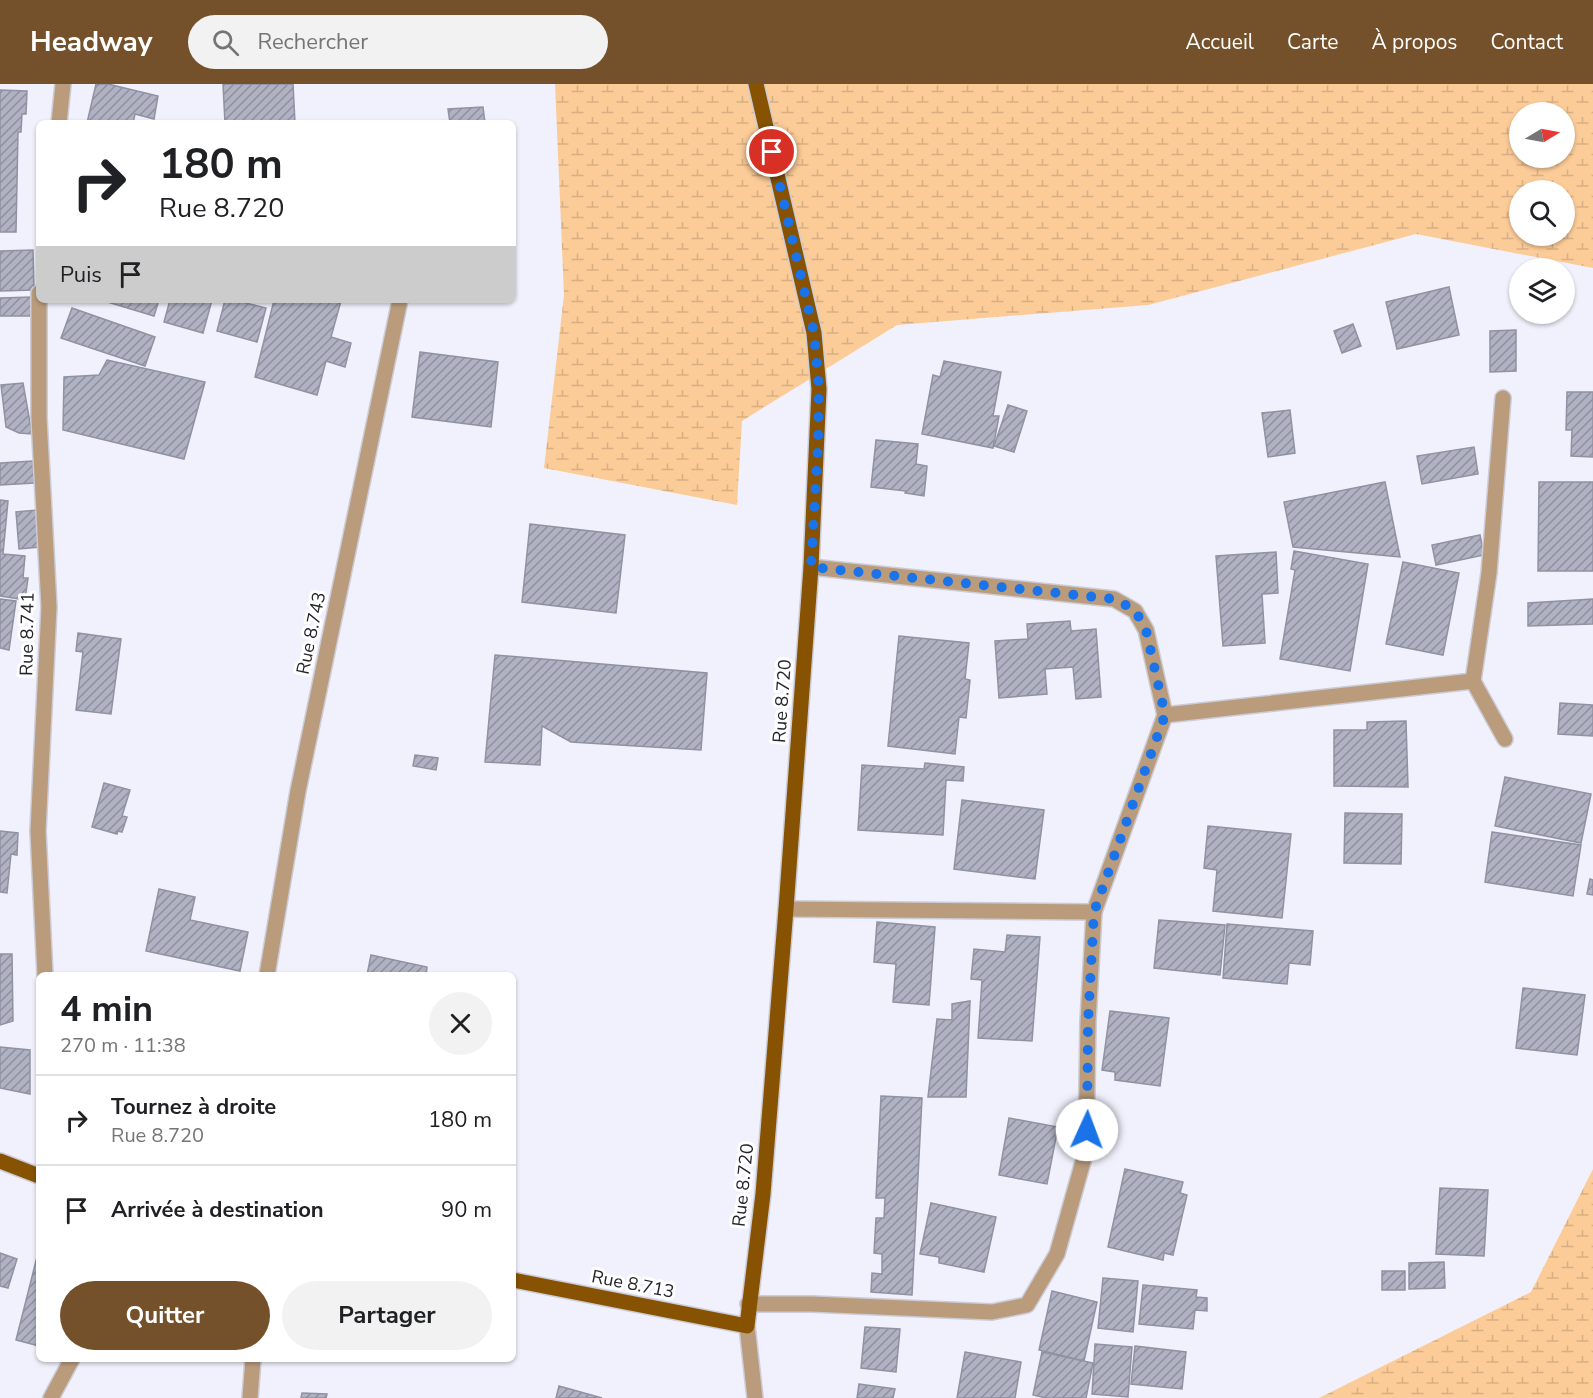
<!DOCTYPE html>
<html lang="fr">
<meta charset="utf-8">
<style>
:root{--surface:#fff;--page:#f2f2f2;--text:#202124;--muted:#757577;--line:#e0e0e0;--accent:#74512a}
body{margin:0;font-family:"Nunito Sans",sans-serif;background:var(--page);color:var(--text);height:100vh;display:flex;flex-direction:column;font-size:22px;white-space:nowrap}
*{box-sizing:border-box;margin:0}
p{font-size:20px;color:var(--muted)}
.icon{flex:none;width:33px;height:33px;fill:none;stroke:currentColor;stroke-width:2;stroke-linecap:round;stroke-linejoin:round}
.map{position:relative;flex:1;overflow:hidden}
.side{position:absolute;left:36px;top:888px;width:480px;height:390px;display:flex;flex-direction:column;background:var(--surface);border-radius:9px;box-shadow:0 2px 4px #0004}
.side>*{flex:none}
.banner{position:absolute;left:36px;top:36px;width:480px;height:183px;border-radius:9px;box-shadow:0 2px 4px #0004;background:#fff;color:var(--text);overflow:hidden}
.needle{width:39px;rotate:80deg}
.fabs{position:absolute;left:1509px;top:18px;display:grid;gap:12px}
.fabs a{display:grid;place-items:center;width:66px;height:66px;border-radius:50%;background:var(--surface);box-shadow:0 2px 4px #0004;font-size:30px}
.pin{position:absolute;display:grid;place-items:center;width:51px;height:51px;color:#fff;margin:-26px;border:3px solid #fff;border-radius:50%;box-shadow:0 2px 6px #0007}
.me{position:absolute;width:66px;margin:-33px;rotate:2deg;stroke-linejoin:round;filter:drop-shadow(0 0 4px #0008)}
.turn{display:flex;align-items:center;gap:21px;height:126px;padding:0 24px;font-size:27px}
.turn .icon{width:78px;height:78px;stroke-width:2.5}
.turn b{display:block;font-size:42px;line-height:51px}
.then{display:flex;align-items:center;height:57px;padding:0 24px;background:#0003;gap:12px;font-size:22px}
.round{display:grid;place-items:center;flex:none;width:63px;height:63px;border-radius:32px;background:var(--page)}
.head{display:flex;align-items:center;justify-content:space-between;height:102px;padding:0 24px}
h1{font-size:36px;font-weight:700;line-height:45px}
.action{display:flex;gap:12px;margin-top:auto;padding:12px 24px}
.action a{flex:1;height:69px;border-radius:36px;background:var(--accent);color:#fff;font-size:24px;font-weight:700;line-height:69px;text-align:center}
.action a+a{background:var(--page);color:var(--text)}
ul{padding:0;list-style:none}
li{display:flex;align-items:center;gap:18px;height:90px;padding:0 24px;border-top:2px solid var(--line)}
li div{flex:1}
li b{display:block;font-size:22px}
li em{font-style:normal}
header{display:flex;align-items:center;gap:36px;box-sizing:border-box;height:84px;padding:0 30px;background:var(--accent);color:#fff}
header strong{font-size:28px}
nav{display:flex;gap:33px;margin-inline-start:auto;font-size:21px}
.search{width:420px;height:54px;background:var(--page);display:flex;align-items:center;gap:15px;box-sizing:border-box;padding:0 21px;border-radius:33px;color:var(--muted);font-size:22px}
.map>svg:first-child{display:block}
</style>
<header>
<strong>Headway</strong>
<div class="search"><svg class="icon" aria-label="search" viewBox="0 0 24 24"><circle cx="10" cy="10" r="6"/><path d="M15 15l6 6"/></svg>Rechercher</div>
<nav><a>Accueil</a><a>Carte</a><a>À propos</a><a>Contact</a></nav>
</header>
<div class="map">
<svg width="1593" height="1314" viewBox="0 0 1593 1314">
<defs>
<pattern id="wetland-marsh" width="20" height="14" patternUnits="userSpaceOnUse" patternTransform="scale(1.5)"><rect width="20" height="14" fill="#fccc98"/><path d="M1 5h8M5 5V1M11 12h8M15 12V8" fill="none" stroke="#d8af83"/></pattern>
<pattern id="building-hatch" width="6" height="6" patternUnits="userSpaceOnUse" patternTransform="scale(1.5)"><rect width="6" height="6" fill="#b0b1c2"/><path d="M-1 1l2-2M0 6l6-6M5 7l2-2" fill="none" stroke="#8f909e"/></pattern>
</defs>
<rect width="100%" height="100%" fill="#f0f1fc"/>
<!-- wetland -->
<g fill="url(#wetland-marsh)" fill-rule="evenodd">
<path d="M555,0H1593V184L1416,150L1148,221L897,241L742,337L737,421L544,384L564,211ZM1520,28H1564V74H1520ZM1520,106H1564V152H1520Z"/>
<polygon points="1593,1085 1593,1314 1319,1314 1531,1208"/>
</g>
<!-- building -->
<g fill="url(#building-hatch)" stroke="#9091a2" stroke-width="1.5">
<polygon points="96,0 108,0 158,12 154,35 135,30 133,39 87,39"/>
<polygon points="223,0 293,0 295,39 225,39"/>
<polygon points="0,6 27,7 26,30 22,30 21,48 18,48 16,148 0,148"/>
<polygon points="483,23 485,39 450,39 448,25"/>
<polygon points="33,166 34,206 0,207 0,167"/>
<polygon points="1449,203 1459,251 1397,265 1386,218"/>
<polygon points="32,213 33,232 0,232 0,214"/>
<polygon points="101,216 159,216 154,232"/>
<polygon points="170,216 212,216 203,249 164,238"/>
<polygon points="225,216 234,216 266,224 257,258 217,247"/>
<polygon points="274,216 341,217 331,253 351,259 345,283 326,277 317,311 255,293"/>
<polygon points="72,224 155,253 145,282 61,254"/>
<polygon points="1353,240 1361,262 1342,269 1334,247"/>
<polygon points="1516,246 1516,287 1490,288 1490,247"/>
<polygon points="420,268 498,278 491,343 412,333"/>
<polygon points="107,276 205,298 184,375 63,346 64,293 99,291"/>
<polygon points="944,277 1001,288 993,332 999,332 993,364 922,350 933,291 940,293"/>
<polygon points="23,299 32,350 19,349 6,343 1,301"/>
<polygon points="1567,308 1593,308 1593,373 1571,372 1572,346 1566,346"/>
<polygon points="1008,321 1027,327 1014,368 994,362"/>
<polygon points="1290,326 1295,369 1268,373 1262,329"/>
<polygon points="876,356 918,360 916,380 927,382 924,412 905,409 906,407 871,403"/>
<polygon points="1474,363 1478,390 1422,400 1417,372"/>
<polygon points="33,377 34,399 0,401 0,379"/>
<polygon points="1385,398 1400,473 1293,463 1284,418"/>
<polygon points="1539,398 1593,398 1593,487 1538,487"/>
<polygon points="0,416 8,417 3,470 25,472 23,494 28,494 25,516 0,512"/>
<polygon points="37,426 40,463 19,465 16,428"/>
<polygon points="530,440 625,451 616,529 522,518"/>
<polygon points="1480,451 1484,471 1436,481 1432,461"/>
<polygon points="1294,467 1368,480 1350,587 1280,575 1295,486 1291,485"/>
<polygon points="1276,468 1278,509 1262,510 1265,559 1223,562 1216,472"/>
<polygon points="1403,478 1459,489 1443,571 1386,560"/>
<polygon points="0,515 16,517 9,566 0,564"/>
<polygon points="1593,515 1593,540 1528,542 1528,519"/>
<polygon points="1070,537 1071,547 1096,545 1101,613 1076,615 1073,583 1045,585 1047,610 999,614 995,557 1028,555 1027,540"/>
<polygon points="78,549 121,555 111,630 76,626 83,568 76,567"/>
<polygon points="899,552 969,559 965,595 970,596 966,634 959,633 955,670 888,662"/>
<polygon points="495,571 707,589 701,666 571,658 542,642 540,681 485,678"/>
<polygon points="1560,619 1593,621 1593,652 1558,650"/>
<polygon points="1406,637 1408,703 1334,702 1334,646 1367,646 1367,638"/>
<polygon points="415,671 438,674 436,686 413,682"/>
<polygon points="925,679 964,683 963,697 946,696 943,751 858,746 862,681 924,685"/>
<polygon points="1505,693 1591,710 1581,759 1495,742"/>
<polygon points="104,699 130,706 122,732 127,733 122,748 118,747 117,750 92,743"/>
<polygon points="962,716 1044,726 1035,795 954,785"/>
<polygon points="1345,729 1402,730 1401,780 1344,779"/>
<polygon points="1208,742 1291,750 1282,834 1213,827 1217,786 1204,784"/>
<polygon points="0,747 18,749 17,771 11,770 7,809 0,808"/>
<polygon points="1492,748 1581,761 1573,812 1485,798"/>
<polygon points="1590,795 1593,796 1593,811 1587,810"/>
<polygon points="159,805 195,813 190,836 248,848 240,887 146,867"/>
<polygon points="1159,836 1225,841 1220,891 1154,884"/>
<polygon points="877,838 935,843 929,921 893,918 896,880 874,878"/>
<polygon points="1227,840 1313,847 1310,881 1289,879 1287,900 1223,894"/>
<polygon points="1007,851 1040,853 1032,957 978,954 982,896 971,895 974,865 1005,868"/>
<polygon points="0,870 12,870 13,937 0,941"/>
<polygon points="371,871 427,883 426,891 367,891"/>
<polygon points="1523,904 1585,911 1577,971 1516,964"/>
<polygon points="970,917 966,1013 928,1013 937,935 952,936 952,920"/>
<polygon points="1110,927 1169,934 1160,1002 1115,996 1115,988 1102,986"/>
<polygon points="0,963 30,966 30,1010 0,1004"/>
<polygon points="881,1012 922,1014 912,1211 871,1208 872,1189 882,1190 882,1170 874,1169 876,1134 884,1134 885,1114 876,1114"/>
<polygon points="1009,1034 1058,1043 1047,1100 999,1091"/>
<polygon points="1125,1085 1183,1098 1180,1109 1187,1111 1173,1171 1164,1169 1163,1176 1108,1163"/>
<polygon points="1440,1104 1488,1106 1484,1172 1436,1170"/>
<polygon points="931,1119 996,1133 984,1188 939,1179 939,1173 920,1170"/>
<polygon points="0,1169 17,1175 8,1204 0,1202"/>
<polygon points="38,1169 39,1169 39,1262 16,1256"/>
<polygon points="1444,1178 1445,1204 1409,1205 1409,1179"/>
<rect x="1382" y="1187" width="23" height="19"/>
<polygon points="1103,1194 1138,1197 1133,1248 1098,1244"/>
<polygon points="1143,1201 1197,1206 1196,1213 1207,1214 1207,1227 1195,1226 1193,1245 1139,1240"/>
<polygon points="1052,1207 1097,1218 1084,1277 1039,1266"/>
<polygon points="865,1243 900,1245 896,1288 861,1284"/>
<polygon points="1095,1260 1132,1263 1128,1313 1092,1310"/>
<polygon points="1135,1262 1186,1268 1182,1305 1131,1300"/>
<polygon points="965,1268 1021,1278 1015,1314 957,1314"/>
<polygon points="1042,1268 1093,1279 1086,1314 1046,1314 1033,1311"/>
<polygon points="859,1300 895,1305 893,1314 857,1314"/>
<polygon points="559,1302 602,1314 556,1314"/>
<polygon points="302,1309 327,1310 326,1314 301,1314"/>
</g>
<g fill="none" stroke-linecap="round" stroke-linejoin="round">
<defs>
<g id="minor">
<polyline points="59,39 63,0"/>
<polyline points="39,209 39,334 49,523 38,747 45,891"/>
<polyline points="1473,597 1505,655"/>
<polyline points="1165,631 1473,597 1489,489 1503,314"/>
<polyline points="786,825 1094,828 1165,631 1146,546 1135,527 1114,515 811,483"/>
<polyline points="267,891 298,707 400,216"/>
<polyline points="748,1220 812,1220 992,1228 1027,1221 1057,1170 1086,1067 1088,938 1094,828"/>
<polyline points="747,1242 755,1314"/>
<polyline points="51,1314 72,1275"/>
<polyline points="250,1314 253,1275"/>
</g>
<g id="major">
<polyline points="0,1077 39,1092"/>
<polyline points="513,1196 747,1242 763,1110 786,825 811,483 819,305 814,249 756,0"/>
</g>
</defs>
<!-- minor casing -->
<use href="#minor" stroke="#cbccd6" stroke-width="18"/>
<!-- major casing -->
<use href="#major" stroke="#cbccd6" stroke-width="18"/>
<!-- minor -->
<use href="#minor" stroke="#ba9c7c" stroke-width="15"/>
<!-- major -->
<use href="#major" stroke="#875202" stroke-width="15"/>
</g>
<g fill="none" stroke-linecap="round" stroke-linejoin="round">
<!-- route -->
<polyline stroke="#1a73e8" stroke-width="10" stroke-dasharray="0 18" points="772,68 814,249 819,305 818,361 811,483 1114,515 1135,526 1146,546 1165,631 1094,828 1088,938 1087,1046"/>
</g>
<g text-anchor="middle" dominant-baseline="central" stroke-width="6" stroke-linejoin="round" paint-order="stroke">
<!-- street labels -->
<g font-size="18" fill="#24242b" stroke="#fff">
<text transform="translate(311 549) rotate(-78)">Rue 8.743</text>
<text transform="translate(27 550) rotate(-89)">Rue 8.741</text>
<text transform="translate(782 617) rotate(-86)">Rue 8.720</text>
<text transform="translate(743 1101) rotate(-84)">Rue 8.720</text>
<text transform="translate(633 1200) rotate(11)">Rue 8.713</text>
</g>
</g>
</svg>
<div class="fabs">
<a><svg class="needle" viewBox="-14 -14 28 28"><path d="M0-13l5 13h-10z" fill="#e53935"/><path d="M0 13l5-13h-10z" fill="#757577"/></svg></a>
<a><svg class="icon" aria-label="search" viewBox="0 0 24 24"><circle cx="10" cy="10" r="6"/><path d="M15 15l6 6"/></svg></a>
<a><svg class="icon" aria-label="layers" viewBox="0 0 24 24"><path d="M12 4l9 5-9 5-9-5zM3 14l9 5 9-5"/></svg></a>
</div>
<div class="pin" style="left:772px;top:68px;background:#d93025"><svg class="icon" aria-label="arrive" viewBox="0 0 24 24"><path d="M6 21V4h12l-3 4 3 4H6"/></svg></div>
<svg class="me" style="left:1087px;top:1046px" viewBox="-20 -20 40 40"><circle r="19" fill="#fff"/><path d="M0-13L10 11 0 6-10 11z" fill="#1a73e8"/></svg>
<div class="banner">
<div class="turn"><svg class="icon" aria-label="right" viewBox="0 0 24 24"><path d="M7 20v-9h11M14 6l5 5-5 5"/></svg><div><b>180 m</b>Rue 8.720</div></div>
<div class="then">Puis<svg class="icon" aria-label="arrive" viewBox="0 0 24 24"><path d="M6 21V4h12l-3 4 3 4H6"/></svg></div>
</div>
<section class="side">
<div class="head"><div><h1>4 min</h1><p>270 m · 11:38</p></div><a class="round"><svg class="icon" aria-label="close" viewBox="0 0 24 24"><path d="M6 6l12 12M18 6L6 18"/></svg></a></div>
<ul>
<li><svg class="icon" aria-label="right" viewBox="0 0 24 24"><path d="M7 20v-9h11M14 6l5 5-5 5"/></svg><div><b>Tournez à droite</b><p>Rue 8.720</p></div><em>180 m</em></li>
<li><svg class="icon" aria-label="arrive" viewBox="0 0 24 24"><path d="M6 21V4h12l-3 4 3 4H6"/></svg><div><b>Arrivée à destination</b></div><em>90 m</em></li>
</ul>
<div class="action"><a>Quitter</a><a>Partager</a></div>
</section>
</div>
